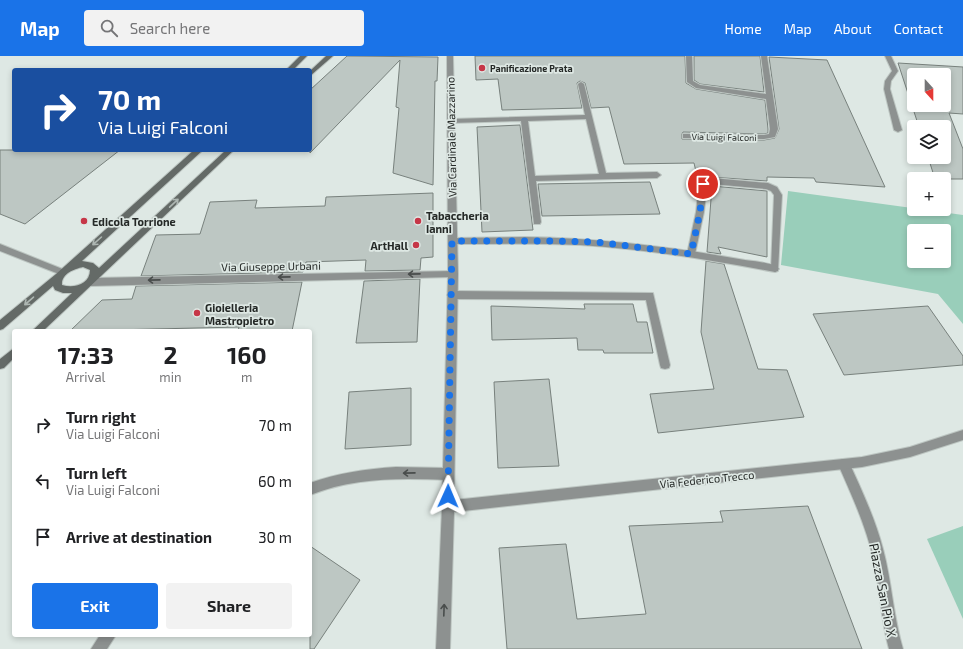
<!DOCTYPE html>
<meta charset="utf-8">
<style>
:root{--surface:#fff;--page:#f2f2f2;--text:#202124;--muted:#757577;--accent:#1a73e8}
body{margin:0;font-family:"Exo 2",sans-serif;background:var(--page);color:var(--text);height:100vh;display:flex;flex-direction:column;font-size:15px;white-space:nowrap}
*{box-sizing:border-box;margin:0}
p{font-size:13px;color:var(--muted)}
.icon{flex:none;width:22px;height:22px;fill:none;stroke:currentColor;stroke-width:2;stroke-linecap:round;stroke-linejoin:round}
.map{position:relative;flex:1;overflow:hidden}
.side{position:absolute;left:12px;top:273px;width:300px;height:308px;display:flex;flex-direction:column;background:var(--surface);border-radius:4px;box-shadow:0 2px 6px #0003}
.side>*{flex:none}
.hud{position:absolute;left:12px;top:12px;width:300px;height:84px;border-radius:4px;box-shadow:0 2px 6px #0003;background:#1a4fa0;color:#fff;overflow:hidden}
.needle{width:26px;rotate:159deg}
.fabs{position:absolute;left:907px;top:12px;display:grid;gap:8px}
.fabs a{display:grid;place-items:center;width:44px;height:44px;border-radius:4px;background:var(--surface);box-shadow:0 2px 6px #0003;font-size:20px}
.pin{position:absolute;display:grid;place-items:center;width:34px;height:34px;color:#fff;margin:-17px;border:2px solid #fff;border-radius:50%;box-shadow:0 1px 4px #0007}
.me{position:absolute;width:44px;margin:-22px;rotate:1deg;stroke-linejoin:round;filter:drop-shadow(0 0 3px #0008)}
.turn{display:flex;align-items:center;gap:14px;height:84px;padding:0 20px;font-size:18px}
.turn .icon{width:52px;height:52px;stroke-width:2.5}
.turn b{display:block;font-size:28px;line-height:34px}
.eta{display:flex;justify-content:space-evenly;align-items:center;height:68px;text-align:center}
.eta b{font-size:24px;font-weight:700;line-height:28px}
.cta{display:flex;gap:8px;margin-top:auto;padding:8px 20px}
.cta a{flex:1;height:46px;border-radius:4px;background:var(--accent);color:#fff;font-size:16px;font-weight:700;line-height:46px;text-align:center}
.cta a+a{background:var(--page);color:var(--text)}
ul{padding:0;list-style:none}
li{display:flex;align-items:center;gap:12px;height:56px;padding:0 20px}
li div{flex:1}
li b{display:block;font-size:15px}
li em{font-style:normal}
header{display:flex;align-items:center;gap:24px;box-sizing:border-box;height:56px;padding:0 20px;background:var(--accent);color:#fff}
header strong{font-size:19px}
nav{display:flex;gap:22px;margin-inline-start:auto;font-size:14px}
.search{width:280px;height:36px;background:var(--page);display:flex;align-items:center;gap:10px;box-sizing:border-box;padding:0 14px;border-radius:4px;color:var(--muted);font-size:15px}
.map>svg:first-child{display:block}
</style>
<header>
<strong>Map</strong>
<div class="search"><svg class="icon" aria-label="search" viewBox="0 0 24 24"><circle cx="10" cy="10" r="6"/><path d="M15 15l6 6"/></svg>Search here</div>
<nav><a>Home</a><a>Map</a><a>About</a><a>Contact</a></nav>
</header>
<div class="map">
<svg width="963" height="593" viewBox="0 0 963 593">
<rect width="100%" height="100%" fill="#dee8e4"/>
<!-- green -->
<g fill="#99ceba" fill-rule="evenodd">
<path d="M788,135L963,159V268L938,238L781,209ZM914,175H944V205H914Z"/>
<polygon points="963,470 963,563 927,483"/>
</g>
<!-- building -->
<g fill="#bdc7c3" stroke="#78817d" fill-rule="evenodd">
<polygon points="347,0 438,1 437,25 435,25 433,129 393,117 399,52 396,51 400,4 310,97 310,34"/>
<polygon points="475,0 685,0 686,27 696,33 765,44 768,73 768,77 764,78 683,76 682,78 682,83 764,84 775,82 779,73 769,1 827,4 885,131 816,126 814,122 767,121 767,125 697,120 694,107 624,108 609,51 591,52 585,27 580,25 577,27 582,52 502,54 498,23 476,24"/>
<polygon points="694,0 760,0 764,36 700,28 694,24"/>
<path d="M898,7L963,11V58L949,57L963,93V123H935L928,101H944V71H919ZM914,19H944V49H914Z"/>
<polygon points="520,69 533,174 482,176 477,71"/>
<polygon points="0,94 120,94 25,168 0,158"/>
<polygon points="650,126 660,158 542,160 538,128"/>
<polygon points="712,130 767,135 767,201 718,191 721,198 707,196"/>
<polygon points="433,137 433,201 421,202 420,214 365,215 366,204 306,206 303,216 141,220 156,179 200,178 210,146 257,144 255,152 325,150 326,141"/>
<polygon points="706,205 724,208 758,313 787,314 804,361 658,377 650,338 714,333 701,276"/>
<polygon points="420,223 417,286 356,287 364,225"/>
<polygon points="302,226 292,275 238,275 239,271 70,275 102,244 132,243 136,230"/>
<polygon points="584,248 633,248 637,266 647,266 653,297 604,297 603,294 578,294 577,282 492,284 491,250 585,253"/>
<polygon points="928,250 963,300 963,309 844,319 813,258"/>
<polygon points="549,323 559,410 498,412 494,326"/>
<polygon points="411,332 411,389 345,393 349,336"/>
<polygon points="808,450 862,593 507,593 499,492 566,488 577,563 646,558 629,470 723,466 720,455"/>
<polygon points="310,490 360,524 314,593 310,593"/>
</g>
<g fill="none" stroke-linecap="round" stroke-linejoin="round">
<defs>
<g id="service">
<polygon points="686,0 692,0 693,25 700,29 766,38 761,0 767,0 778,73 775,81 764,83 683,82 683,78 686,78 764,79 769,78 770,73 766,43 696,32 687,26"/>
<polygon points="885,0 891,0 898,15 891,25 890,33 902,74 898,76 894,74 884,33 885,25 892,15"/>
<path d="M581,26L584,28L606,117L657,116L661,119L657,122L536,125L541,166L540,168H534L521,65L451,67L447,65L451,63L585,59L578,28ZM586,63L599,118L535,120L528,65Z"/>
<polygon points="712,122 768,127 777,131 782,139 778,215 775,216 771,213 774,139 771,135 766,133 712,128 707,130 704,156 695,198 691,201 688,200 687,198 696,156 699,128 700,126"/>
<polygon points="452,235 653,237 670,309 669,312 665,313 661,312 660,309 646,244 452,243 447,239"/>
</g>
<g id="minor">
<path d="M526,181C600,182 672,191 745,204C752,205 776,207 779,213L775,216C710,204 646,193 580,189C538,187 495,188 453,188L449,185L453,182Z"/>
<polygon points="0,188 65,214 67,216 65,218 59,218 0,195"/>
<polygon points="453,215 458,218 453,221 91,230 86,226 91,222"/>
<path d="M844,403L848,404C861,433 875,462 883,493C892,526 893,560 903,593H889C881,564 880,535 874,506C867,472 852,440 838,408L840,404Z"/>
<path d="M396,411L448,412L452,414L454,418L452,422L448,424C401,422 355,421 310,439V427C338,417 366,413 396,411Z"/>
<polygon points="100,579 116,579 107,593 91,593"/>
</g>
<polygon id="tertiary" points="447,0 453,0 458,218 454,444 862,401 910,391 963,374 963,384 910,401 862,411 454,456 450,593 436,593 442,451 448,218"/>
<g id="secondary">
<polygon points="300,0 307,0 293,14 286,14"/>
<polygon points="326,0 333,0 310,20 310,15"/>
<path d="M194,94H203L82,205L93,207L99,212L226,94H234L43,275H32L72,237H63L55,234L53,230L3,273L0,274V264L56,218ZM83,211L90,214C90,228 74,233 62,229C61,218 74,213 83,211Z"/>
<polygon points="14,292 14,302 4,312 0,313 0,303"/>
</g>
</defs>
<!-- service casing -->
<use href="#service" stroke="#bdc6c2" stroke-width="2"/>
<!-- minor casing -->
<use href="#minor" stroke="#bdc6c2" stroke-width="2"/>
<!-- tertiary casing -->
<use href="#tertiary" stroke="#bdc6c2" stroke-width="2"/>
<!-- secondary casing -->
<use href="#secondary" stroke="#bdc6c2" stroke-width="2"/>
<!-- service -->
<use href="#service" fill="#8d9190" fill-rule="evenodd"/>
<!-- minor -->
<use href="#minor" fill="#8d9190" fill-rule="evenodd"/>
<!-- tertiary -->
<use href="#tertiary" fill="#8d9190" fill-rule="evenodd"/>
<!-- secondary -->
<use href="#secondary" fill="#646a67" fill-rule="evenodd"/>
</g>
<!-- one-way arrows -->
<defs><path id="oneway-shaft" d="M-6 0H5M1.5-3L5.5 0L1.5 3" fill="none" stroke-width="1.6" stroke-linecap="round" stroke-linejoin="round"/></defs>
<g stroke="#adb6b2">
<use href="#oneway-shaft" transform="translate(174 147) rotate(-43)"/>
<use href="#oneway-shaft" transform="translate(97 185) rotate(138)"/>
<use href="#oneway-shaft" transform="translate(29 245) rotate(139)"/>
</g>
<g stroke="#494d4c">
<use href="#oneway-shaft" transform="translate(414 218) rotate(179)"/>
<use href="#oneway-shaft" transform="translate(284 221) rotate(179)"/>
<use href="#oneway-shaft" transform="translate(154 224) rotate(179)"/>
<use href="#oneway-shaft" transform="translate(409 417) rotate(179)"/>
<use href="#oneway-shaft" transform="translate(444 554) rotate(-88)"/>
</g>
<g fill="none" stroke-linecap="round" stroke-linejoin="round">
<!-- route -->
<polyline stroke="#1a73e8" stroke-width="7" stroke-dasharray="0 12.6" points="448,440 452,185 552,185 597,186 691,198 700,156 703,128"/>
</g>
<!-- markers -->
<g fill="#c63647" stroke="#dee8e4" stroke-width="1.5">
<circle cx="482" cy="12" r="4"/>
<circle cx="84" cy="165" r="4"/>
<circle cx="418" cy="165" r="4"/>
<circle cx="416" cy="189" r="4"/>
<circle cx="197" cy="257" r="4"/>
</g>
<g text-anchor="middle" dominant-baseline="central" stroke-width="3.5" stroke-linejoin="round" paint-order="stroke">
<!-- far-poi labels -->
<g font-size="9" font-weight="bold" fill="#252927" stroke="#dee8e4" text-anchor="start">
<text x="490" y="12">Panificazione Prata</text>
</g>
<!-- far-street labels -->
<g font-size="9" fill="#252927" stroke="#dee8e4">
<text transform="translate(724 81) rotate(1)">Via Luigi Falconi</text>
</g>
<!-- street labels -->
<g font-size="11" fill="#252927" stroke="#dee8e4">
<text transform="translate(451 81) rotate(-91)">Via Cardinale Mazzarino</text>
<text transform="translate(271 210) rotate(-1)">Via Giuseppe Urbani</text>
<text transform="translate(707 423) rotate(-6)">Via Federico Trecco</text>
</g>
<!-- poi labels -->
<g font-size="11" font-weight="bold" fill="#252927" stroke="#dee8e4" text-anchor="start">
<text x="426" y="159">Tabaccheria<tspan x="426" dy="13">Ianni</tspan></text>
<text x="92" y="165">Edicola Torrione</text>
<text x="408" y="189" text-anchor="end">ArtHall</text>
<text x="205" y="251">Gioielleria<tspan x="205" dy="13">Mastropietro</tspan></text>
</g>
<!-- near-street labels -->
<g font-size="13" fill="#252927" stroke="#dee8e4">
<text transform="translate(883 534) rotate(79)">Piazza San Pio X</text>
</g>
</g>
</svg>
<div class="fabs">
<a><svg class="needle" viewBox="-14 -14 28 28"><path d="M0-13l5 13h-10z" fill="#e53935"/><path d="M0 13l5-13h-10z" fill="#757577"/></svg></a>
<a><svg class="icon" aria-label="layers" viewBox="0 0 24 24"><path d="M12 4l9 5-9 5-9-5zM3 14l9 5 9-5"/></svg></a>
<a>+</a>
<a>−</a>
</div>
<div class="pin" style="left:703px;top:128px;background:#d93025"><svg class="icon" aria-label="arrive" viewBox="0 0 24 24"><path d="M6 21V4h12l-3 4 3 4H6"/></svg></div>
<svg class="me" style="left:448px;top:440px" viewBox="-20 -20 40 40"><path d="M0-17L14 15 0 8-14 15z" fill="#1a73e8" stroke="#fff" stroke-width="4"/></svg>
<div class="hud">
<div class="turn"><svg class="icon" aria-label="right" viewBox="0 0 24 24"><path d="M7 20v-9h11M14 6l5 5-5 5"/></svg><div><b>70 m</b>Via Luigi Falconi</div></div>
</div>
<section class="side">
<div class="eta">
<div><b>17:33</b><p>Arrival</p></div>
<div><b>2</b><p>min</p></div>
<div><b>160</b><p>m</p></div>
</div>
<ul>
<li><svg class="icon" aria-label="right" viewBox="0 0 24 24"><path d="M7 20v-9h11M14 6l5 5-5 5"/></svg><div><b>Turn right</b><p>Via Luigi Falconi</p></div><em>70 m</em></li>
<li><svg class="icon" aria-label="left" viewBox="0 0 24 24"><path d="M17 20v-9H6M10 6l-5 5 5 5"/></svg><div><b>Turn left</b><p>Via Luigi Falconi</p></div><em>60 m</em></li>
<li><svg class="icon" aria-label="arrive" viewBox="0 0 24 24"><path d="M6 21V4h12l-3 4 3 4H6"/></svg><div><b>Arrive at destination</b></div><em>30 m</em></li>
</ul>
<div class="cta"><a>Exit</a><a>Share</a></div>
</section>
</div>
